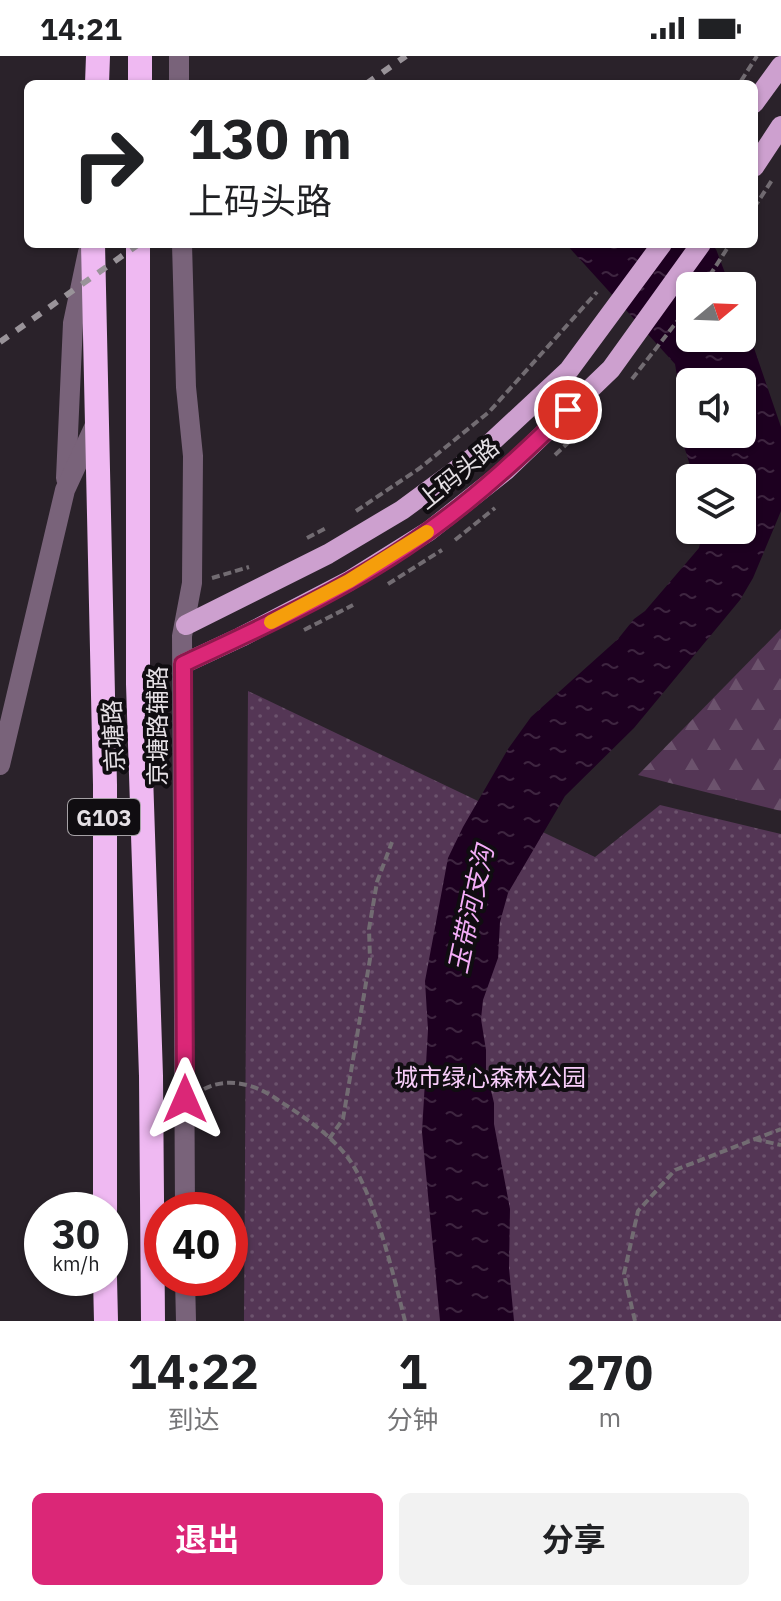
<!DOCTYPE html>
<html lang="zh">
<meta charset="utf-8">
<style>
:root{--surface:#fff;--page:#f2f2f2;--text:#202124;--muted:#757577;--accent:#db2777}
body{margin:0;font-family:"IBM Plex Sans","Noto Sans SC",sans-serif;background:var(--page);color:var(--text);height:100vh;display:flex;flex-direction:column;font-size:30px;white-space:nowrap}
*{box-sizing:border-box;margin:0}
p{font-size:26px;color:var(--muted)}
.icon{flex:none;width:44px;height:44px;fill:none;stroke:currentColor;stroke-width:2;stroke-linecap:round;stroke-linejoin:round}
.map{position:relative;height:1265px;overflow:hidden}
.drawer{display:flex;flex-direction:column;background:var(--surface);flex:1}
.drawer>*{flex:none}
.hud{position:absolute;left:24px;top:24px;width:734px;height:168px;border-radius:12px;box-shadow:0 2px 6px #0004;background:#fff;color:var(--text);overflow:hidden}
.needle{width:52px;rotate:71deg}
.fabs{position:absolute;left:676px;top:216px;display:grid;gap:16px}
.fabs a{display:grid;place-items:center;width:80px;height:80px;border-radius:12px;background:var(--surface);box-shadow:0 2px 6px #0004;font-size:40px}
.speed{position:absolute;left:24px;top:1136px;display:flex;gap:16px;font-size:40px;font-weight:700;text-align:center}
.speed>*{display:grid;place-content:center;width:104px;height:104px;border-radius:50%;background:var(--surface);box-shadow:0 2px 6px #0004;line-height:1}
.speed small{font-size:20px;font-weight:400}
.speed .limit{border:12px solid #d22;background:#fff;color:#111}
.pin{position:absolute;display:grid;place-items:center;width:68px;height:68px;color:#fff;margin:-34px;border:4px solid #fff;border-radius:50%;box-shadow:0 2px 8px #0007}
.me{position:absolute;width:88px;margin:-44px;rotate:0deg;stroke-linejoin:round;filter:drop-shadow(0 0 6px #0008)}
.turn{display:flex;align-items:center;gap:28px;height:168px;padding:0 32px;font-size:36px}
.turn .icon{width:104px;height:104px;stroke-width:2.5}
.turn b{display:block;font-size:56px;line-height:68px}
.eta{display:flex;justify-content:space-evenly;align-items:center;height:136px;text-align:center}
.eta b{font-size:48px;font-weight:700;line-height:56px}
.action{display:flex;gap:16px;margin-top:auto;padding:16px 32px}
.action a{flex:1;height:92px;border-radius:12px;background:var(--accent);color:#fff;font-size:32px;font-weight:700;line-height:92px;text-align:center}
.action a+a{background:var(--page);color:var(--text)}
.status{display:flex;justify-content:space-between;align-items:center;height:56px;padding:0 40px;background:var(--surface);direction:ltr}
.status svg{height:22px;fill:currentColor}
.map>svg:first-child{display:block}
</style>
<div class="status"><b>14:21</b><svg viewBox="0 0 49 12"><path d="M0 12V9h3v3zM5 12V6h3v6zM10 12V3h3v9zM15 12V0h3v12zM26 1h20v11H26zM47 4h2v5h-2z"/></svg></div>
<div class="map">
<svg width="781" height="1265" viewBox="0 0 781 1265">
<defs>
<pattern id="forest-firs" width="22" height="20" patternUnits="userSpaceOnUse" patternTransform="scale(2)"><rect width="22" height="20" fill="#543655"/><path d="M5 1l3.5 6h-7zM16 11l3.5 6h-7z" fill="#6c536d"/></pattern>
<pattern id="park-dots" width="8" height="8" patternUnits="userSpaceOnUse" patternTransform="scale(2)"><rect width="8" height="8" fill="#543655"/><path d="M2 2h.1M6 6h.1" fill="none" stroke="#6c536d" stroke-width="1.8" stroke-linecap="round"/></pattern>
<pattern id="water-ripples" width="26" height="14" patternUnits="userSpaceOnUse" patternTransform="scale(2)"><rect width="26" height="14" fill="#1d0020"/><path d="M2 4q2-2 4 0t4 0M15 11q2-2 4 0t4 0" fill="none" stroke="#3e2540"/></pattern>
</defs>
<rect width="100%" height="100%" fill="#2a222a"/>
<!-- forest -->
<polygon fill="url(#forest-firs)" points="781,573 781,755 638,719"/>
<!-- park -->
<polygon fill="url(#park-dots)" points="248,635 595,801 660,749 781,778 781,1265 244,1265"/>
<!-- water -->
<path fill="url(#water-ripples)" fill-rule="evenodd" d="M566,188H714L730,230H690V282H742V257L781,371V455L753,522L740,544L634,672L565,740L508,837L500,866L498,902L483,944L481,963L486,994V1014L494,1047V1068L510,1153L509,1212L514,1265H440L422,1076L428,974L425,925L448,802L463,771L508,693L531,661L618,583L634,563L645,555L699,492L703,474H742V422H694L678,371L680,338L675,308ZM690,326H742V378H690Z"/>
<g fill="none" stroke-linecap="round" stroke-linejoin="round">
<!-- path -->
<g stroke="#726c72" stroke-width="4" stroke-dasharray="8 4" stroke-linecap="butt">
<polyline points="741,25 757,0"/>
<polyline points="754,152 772,124"/>
<polyline points="703,230 730,188"/>
<polyline points="632,323 690,249"/>
<polyline points="555,399 587,369"/>
<polyline points="356,455 420,412 489,356 597,236"/>
<polyline points="307,482 328,471"/>
<polyline points="455,484 495,452"/>
<polyline points="212,522 249,511"/>
<polyline points="388,528 442,494"/>
<polyline points="304,574 353,549"/>
<path d="M204,1033C229,1020 257,1029 278,1044C301,1059 327,1076 345,1098C373,1131 394,1221 405,1265"/>
<polyline points="329,1083 343,1063 370,903 369,873 377,826 392,786"/>
<polyline points="754,1083 781,1089"/>
<polyline points="635,1265 624,1218 638,1155 675,1114 781,1073"/>
</g>
<!-- minor -->
<g stroke="#79637a" stroke-width="20">
<polyline points="179,0 179,28"/>
<polyline points="182,188 186,331 193,400 192,527 182,580 185,1154"/>
<polyline points="66,422 73,267 88,196"/>
<polyline points="0,709 65,434 96,367"/>
<polyline points="185,1222 186,1265"/>
</g>
<!-- major -->
<g stroke="#cda0cf" stroke-width="20">
<polyline points="754,47 781,10"/>
<polyline points="754,111 781,70"/>
<polyline points="186,569 328,498 402,454 482,395 569,314 662,188"/>
<polyline points="183,608 241,581 349,525 429,475 505,415 611,313 701,188"/>
</g>
<!-- highway -->
<g stroke="#efb9f2" stroke-width="24">
<polyline points="97,28 98,0"/>
<polyline points="140,28 140,0"/>
<polyline points="93,188 105,729 105,1154"/>
<polyline points="138,188 138,628 151,1020 153,1265"/>
<polyline points="105,1222 106,1265"/>
</g>
<!-- rail -->
<g stroke="#999399" stroke-width="6" stroke-dasharray="10 10" stroke-linecap="butt">
<polyline points="366,28 406,0"/>
<polyline points="0,286 139,188"/>
</g>
</g>
<g fill="none" stroke-linecap="round" stroke-linejoin="round">
<defs>
<path id="route" d="M185,1043L183,608C267,569 355,529 430,474C480,438 524,397 568,354"/>
</defs>
<!-- route casing -->
<use href="#route" stroke="#8e194d" stroke-width="20"/>
<!-- route -->
<use href="#route" stroke="#db2777" stroke-width="14"/>
<!-- slow -->
<polyline stroke="#f59e0b" stroke-width="14" points="271,566 349,525 427,476"/>
</g>
<g text-anchor="middle" dominant-baseline="central" stroke-width="8" stroke-linejoin="round" paint-order="stroke">
<!-- shield labels -->
<rect fill="#100d11" stroke="#a5a1a5" stroke-width="2" x="68" y="743" width="72" height="36" rx="6"/>
<g font-size="22" font-weight="bold" fill="#e5e0e5">
<text x="104" y="761">G103</text>
</g>
<!-- street labels -->
<g font-size="24" fill="#e5e0e5" stroke="#100d11">
<text transform="translate(458 417) rotate(-39)">上码头路</text>
<text transform="translate(157 670) rotate(-90)">京塘路辅路</text>
<text transform="translate(113 680) rotate(-93)">京塘路</text>
</g>
<!-- park labels -->
<g font-size="24" fill="#f8cdfa" stroke="#100d11">
<text x="490" y="1021">城市绿心森林公园</text>
</g>
<!-- water labels -->
<g font-size="26" font-style="italic" fill="#f4adf8" stroke="#100d11">
<text transform="translate(470 853) rotate(-78)">玉带河支沟</text>
</g>
</g>
</svg>
<div class="fabs">
<a><svg class="needle" viewBox="-14 -14 28 28"><path d="M0-13l5 13h-10z" fill="#e53935"/><path d="M0 13l5-13h-10z" fill="#757577"/></svg></a>
<a><svg class="icon" aria-label="sound" viewBox="0 0 24 24"><path d="M4 9h4l5-4v14l-5-4H4zM17 9q2 3 0 6"/></svg></a>
<a><svg class="icon" aria-label="layers" viewBox="0 0 24 24"><path d="M12 4l9 5-9 5-9-5zM3 14l9 5 9-5"/></svg></a>
</div>
<div class="speed"><div>30<small>km/h</small></div><div class="limit">40</div></div>
<div class="pin" style="left:568px;top:354px;background:#d93025"><svg class="icon" aria-label="arrive" viewBox="0 0 24 24"><path d="M6 21V4h12l-3 4 3 4H6"/></svg></div>
<svg class="me" style="left:185px;top:1043px" viewBox="-20 -20 40 40"><path d="M0-17L14 15 0 8-14 15z" fill="#db2777" stroke="#fff" stroke-width="4"/></svg>
<div class="hud">
<div class="turn"><svg class="icon" aria-label="right" viewBox="0 0 24 24"><path d="M7 20v-9h11M14 6l5 5-5 5"/></svg><div><b>130 m</b>上码头路</div></div>
</div>
</div>
<section class="drawer">
<div class="eta">
<div><b>14:22</b><p>到达</p></div>
<div><b>1</b><p>分钟</p></div>
<div><b>270</b><p>m</p></div>
</div>
<div class="action"><a>退出</a><a>分享</a></div>
</section>
